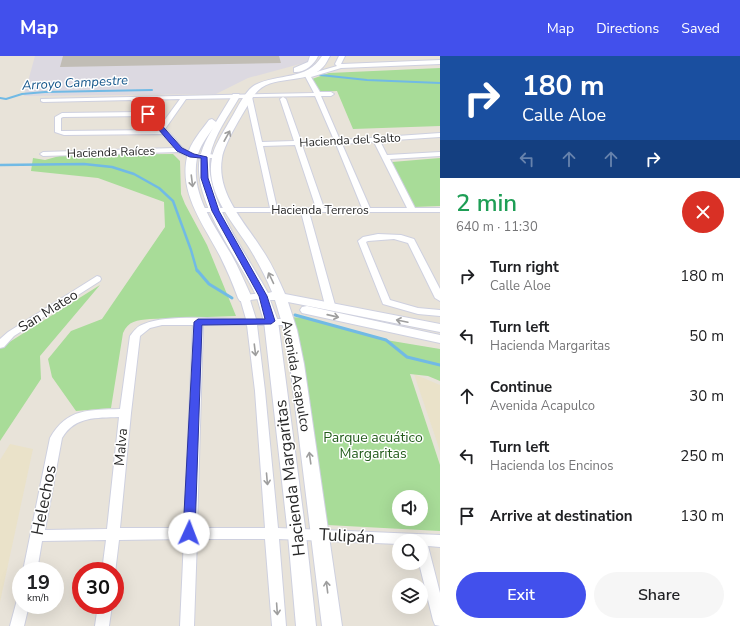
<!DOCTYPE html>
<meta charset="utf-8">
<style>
:root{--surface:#fff;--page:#f6f6f6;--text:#202124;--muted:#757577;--accent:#4250ec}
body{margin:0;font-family:"Nunito Sans",sans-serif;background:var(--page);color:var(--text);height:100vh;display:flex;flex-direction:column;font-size:15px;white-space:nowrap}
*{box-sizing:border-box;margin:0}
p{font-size:13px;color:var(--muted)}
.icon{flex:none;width:22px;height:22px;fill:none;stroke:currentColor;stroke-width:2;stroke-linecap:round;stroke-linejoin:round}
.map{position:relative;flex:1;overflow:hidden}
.panel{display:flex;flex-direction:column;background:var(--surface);width:300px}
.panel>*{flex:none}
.guide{background:#1a4fa0;color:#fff;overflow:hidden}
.fabs{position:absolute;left:392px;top:434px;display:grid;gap:8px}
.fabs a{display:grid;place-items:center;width:36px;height:36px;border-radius:50%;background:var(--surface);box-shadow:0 4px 16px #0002;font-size:20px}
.speed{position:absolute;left:12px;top:506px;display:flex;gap:8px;font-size:20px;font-weight:700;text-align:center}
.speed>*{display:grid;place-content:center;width:52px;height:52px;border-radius:50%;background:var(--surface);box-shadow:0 4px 16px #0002;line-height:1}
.speed small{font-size:10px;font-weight:400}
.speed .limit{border:6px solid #d22;background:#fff;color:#111}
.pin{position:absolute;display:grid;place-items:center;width:34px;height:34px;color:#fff;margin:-17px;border-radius:8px;box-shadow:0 2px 6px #0006}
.me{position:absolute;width:44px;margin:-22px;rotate:2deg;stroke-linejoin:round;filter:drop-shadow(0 0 3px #0008)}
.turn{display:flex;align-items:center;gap:14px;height:84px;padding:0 16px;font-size:18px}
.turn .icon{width:52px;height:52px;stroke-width:2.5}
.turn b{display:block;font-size:28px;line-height:34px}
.lanes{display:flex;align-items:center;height:38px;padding:0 16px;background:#0003;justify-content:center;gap:20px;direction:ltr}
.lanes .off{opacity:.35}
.round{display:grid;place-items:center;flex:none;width:42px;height:42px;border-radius:21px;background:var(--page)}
.overview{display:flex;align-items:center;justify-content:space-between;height:68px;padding:0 16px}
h1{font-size:24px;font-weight:600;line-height:30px;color:#1e9e55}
.cta{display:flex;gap:8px;margin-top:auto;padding:8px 16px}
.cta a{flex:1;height:46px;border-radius:24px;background:var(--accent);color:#fff;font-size:16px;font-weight:600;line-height:46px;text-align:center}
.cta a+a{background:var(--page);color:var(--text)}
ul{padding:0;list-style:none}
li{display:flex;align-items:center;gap:12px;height:60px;padding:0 16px}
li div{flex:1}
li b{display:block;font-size:15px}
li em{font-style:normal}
header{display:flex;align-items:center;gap:24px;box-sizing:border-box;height:56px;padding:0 20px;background:var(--accent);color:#fff}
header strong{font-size:19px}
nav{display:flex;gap:22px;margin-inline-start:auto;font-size:14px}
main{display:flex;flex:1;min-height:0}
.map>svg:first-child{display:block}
</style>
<header>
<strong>Map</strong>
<nav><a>Map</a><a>Directions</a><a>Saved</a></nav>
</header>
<main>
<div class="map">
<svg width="440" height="570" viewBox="0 0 440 570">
<rect width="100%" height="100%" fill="#e8e3d9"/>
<!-- industrial -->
<polygon fill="#dcd9e1" points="35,0 310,0 311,5 248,22 216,38 24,40"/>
<!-- education -->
<g fill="#eae2c9">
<polygon points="414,318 440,329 440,395"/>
<polygon points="10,388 33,393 0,546 0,404"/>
</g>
<!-- green -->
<g fill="#a8dc98" fill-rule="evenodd">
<polygon points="440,12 440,70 353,73 337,35 320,36 312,23 329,17"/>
<path d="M173,98L180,105L181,138L185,148L207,189L236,260L150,263C137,264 128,265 123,277L111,352L76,355L52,321L48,303L71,275L102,263L165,171L164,146L98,122L31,115L33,102L45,104L63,99Z"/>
<polygon points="440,102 440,150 413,151 392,106"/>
<polygon points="100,229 40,300 41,323 0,385 0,292"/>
<path d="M288,261L308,262L386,284L440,293V325L428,320L410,318L440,409V475L327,469ZM399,441H421V463H399Z"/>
</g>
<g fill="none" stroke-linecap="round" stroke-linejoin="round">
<!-- stream-far2 -->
<g stroke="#71bae5" stroke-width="2">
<polyline points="320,19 367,24 440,27"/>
<polyline points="0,42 6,43 22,38 45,36 152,34"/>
</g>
<!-- stream-far1 -->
<polyline stroke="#71bae5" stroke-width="2.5" points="0,109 84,108 112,111 134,118 159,132 173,145 191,194 197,215"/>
<!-- stream -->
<g stroke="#71bae5" stroke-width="3">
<polyline points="197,214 209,228 232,242"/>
<polyline points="295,259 386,284 407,301 440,309"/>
</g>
</g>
<!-- building -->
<polygon fill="#c1bdb5" points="63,0 279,0 281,7 60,11"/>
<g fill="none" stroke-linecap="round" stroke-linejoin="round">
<defs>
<g id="street">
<path d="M339,0H345L341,8H342L440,4V8L341,12L311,21L320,36H331L334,38L331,40H321L340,84L440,77V81L380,85L387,99L440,96V100L390,103L415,152H440V156H309L335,249L333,251H327L325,249L301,156H201L197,154L201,152H270L246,42L186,43L165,73C175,79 179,94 192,97C201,100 214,96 220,101L219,102H193L178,96L43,100L40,98L43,96L175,92L162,78L64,79L55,76V61L62,57L142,56L131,44L43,46L41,45V43L314,37L305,20L306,19L337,10L335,8ZM315,40L334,84L301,85L286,43L283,41L280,43L294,85L262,86L252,41ZM180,43L161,69L138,44ZM146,60L159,74L61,75V62L63,61ZM374,86L407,152H370L342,88ZM336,88L362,152H324L302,89ZM295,89L316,152H277L263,90Z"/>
<polygon points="378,178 401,179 414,183 440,233 440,245 435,242 408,187 394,183 368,185 366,186 390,244 418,252 440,254 440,260 418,258 383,248 358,185 363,181"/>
<polygon points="97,220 100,221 101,223 100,225 14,280 4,291 0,292 0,283 8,276"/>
<path d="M263,237L266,238L268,240L266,242L250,244L256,263H288L293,266L288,269H257L265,335L278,472L440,479V491L428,490L440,537V570L435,569L433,564L419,507H421V485H399V488L279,483L286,570H272L265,483H197L194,570H180L184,483L119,484L115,517V515H102L106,484L42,485L37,515H23L50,382C67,352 89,354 120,353L130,280C134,275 137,270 144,268C166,258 220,263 246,263L240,242L245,239ZM162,269H193L184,472H120L131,357L140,280L150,272ZM203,269H247L255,335L265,472H197ZM119,361L107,473L45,474L62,382C75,360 96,362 119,361Z"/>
<polygon points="21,543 21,549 29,549 24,570 10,570 17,544"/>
<polygon points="98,549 112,549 109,570 95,570"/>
</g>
<g id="secondary">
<path d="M310,0H318C314,9 304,17 294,16V12L308,6Z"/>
<path d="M322,0H330C328,3 326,8 323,11C306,30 271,17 255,38C246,52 224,87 222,102C216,137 244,165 261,192C271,206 278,222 285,238L440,268V276L288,246L297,274L304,308L342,570H322L290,308L284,274L275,244H270L278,265L306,479L316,570H296L288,479L264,265C261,256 259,247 256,239C238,202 201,156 199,115C198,100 205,85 213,72C207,81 199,91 197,102C190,138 214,168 231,198C239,212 245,227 252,242L250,245H240L238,242C233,228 227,214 220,200C204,169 179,138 187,101C190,87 201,75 209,64L212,63L216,66L233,38H239L240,40C229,59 214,79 210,100C203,140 249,202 268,237L272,236C266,221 258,206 250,193C233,166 205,137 212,102C214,90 223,77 229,66C235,57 245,34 255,29C278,17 307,25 322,0Z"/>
<polygon points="307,250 440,279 440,287 302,257 300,254 302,251"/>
</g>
</defs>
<!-- street casing -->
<use href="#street" stroke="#ced0df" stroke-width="2"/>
<!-- secondary casing -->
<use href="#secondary" stroke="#ced0df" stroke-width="2"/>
<!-- street -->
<use href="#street" fill="#fff" fill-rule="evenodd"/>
<!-- secondary -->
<use href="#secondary" fill="#fff" fill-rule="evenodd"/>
</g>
<!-- one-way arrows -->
<defs><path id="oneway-shaft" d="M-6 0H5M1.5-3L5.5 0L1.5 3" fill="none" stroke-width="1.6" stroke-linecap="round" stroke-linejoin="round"/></defs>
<g stroke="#9e9e9e">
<use href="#oneway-shaft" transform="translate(227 80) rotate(-61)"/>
<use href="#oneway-shaft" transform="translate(192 125) rotate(83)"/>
<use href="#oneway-shaft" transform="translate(271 222) rotate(-115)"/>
<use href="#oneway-shaft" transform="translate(333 260) rotate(13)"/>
<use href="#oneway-shaft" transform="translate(402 265) rotate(-168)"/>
<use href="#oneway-shaft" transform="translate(255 294) rotate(83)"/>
<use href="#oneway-shaft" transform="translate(310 402) rotate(-98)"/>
<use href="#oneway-shaft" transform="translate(267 423) rotate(85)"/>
<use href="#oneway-shaft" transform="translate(327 531) rotate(-97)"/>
<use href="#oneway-shaft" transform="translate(277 553) rotate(86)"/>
</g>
<!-- route -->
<polygon fill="#4250ec" stroke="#2b3499" points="146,56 150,56 182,92 194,98 207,101 208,122 219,155 267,240 275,265 271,268 202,269 195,477 194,481 189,482 185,481 183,477 194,266 198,263 265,263 259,240 212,155 201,122 201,102 190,101 177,95 146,59"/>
<g text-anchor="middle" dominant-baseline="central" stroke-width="3" stroke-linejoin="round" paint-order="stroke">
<!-- far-street labels -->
<g font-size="12" fill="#272727" stroke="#fff">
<text transform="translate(350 84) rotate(-3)">Hacienda del Salto</text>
<text transform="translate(111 96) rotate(-2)">Hacienda Raíces</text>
<text x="320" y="154">Hacienda Terreros</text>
</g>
<!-- far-water labels -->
<g font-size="13" font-style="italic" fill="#16578b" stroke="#fff">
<text transform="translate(75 27) rotate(-3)">Arroyo Campestre</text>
</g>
<!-- street labels -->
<g font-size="14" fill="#272727" stroke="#fff">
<text transform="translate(48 255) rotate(-32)">San Mateo</text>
<text transform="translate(296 320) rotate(80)">Avenida Acapulco</text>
<text transform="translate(121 391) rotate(-85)">Malva</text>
</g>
<!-- park labels -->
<g font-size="14" fill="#245d1d" stroke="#fff">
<text x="373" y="381">Parque acuático<tspan x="373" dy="16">Margaritas</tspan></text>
</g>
<!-- near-street labels -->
<g font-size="17" fill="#272727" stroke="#fff">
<text transform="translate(290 422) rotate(-97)">Hacienda Margaritas</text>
<text transform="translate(44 444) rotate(-79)">Helechos</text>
<text transform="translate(347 480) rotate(3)">Tulipán</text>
</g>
</g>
</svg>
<div class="fabs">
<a><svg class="icon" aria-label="sound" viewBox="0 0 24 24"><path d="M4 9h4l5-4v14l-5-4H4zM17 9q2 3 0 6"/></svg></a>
<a><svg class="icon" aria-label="search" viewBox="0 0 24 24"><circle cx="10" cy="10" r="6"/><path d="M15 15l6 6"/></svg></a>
<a><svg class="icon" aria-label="layers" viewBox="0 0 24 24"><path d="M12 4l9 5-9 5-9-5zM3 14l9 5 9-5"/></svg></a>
</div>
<div class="speed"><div>19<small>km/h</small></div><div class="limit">30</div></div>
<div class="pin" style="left:148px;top:58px;background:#d93025"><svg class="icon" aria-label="arrive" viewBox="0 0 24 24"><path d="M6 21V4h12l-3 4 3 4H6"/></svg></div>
<svg class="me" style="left:189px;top:477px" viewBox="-20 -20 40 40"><circle r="19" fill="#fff"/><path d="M0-13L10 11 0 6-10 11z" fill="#4250ec"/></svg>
</div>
<section class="panel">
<div class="guide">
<div class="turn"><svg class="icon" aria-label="right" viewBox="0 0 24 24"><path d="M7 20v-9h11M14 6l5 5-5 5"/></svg><div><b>180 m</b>Calle Aloe</div></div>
<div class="lanes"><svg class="icon off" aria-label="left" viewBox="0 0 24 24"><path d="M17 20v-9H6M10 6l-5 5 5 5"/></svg><svg class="icon off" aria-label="ahead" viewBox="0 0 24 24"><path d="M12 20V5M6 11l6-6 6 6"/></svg><svg class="icon off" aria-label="ahead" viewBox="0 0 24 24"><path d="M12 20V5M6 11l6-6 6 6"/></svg><svg class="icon" aria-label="right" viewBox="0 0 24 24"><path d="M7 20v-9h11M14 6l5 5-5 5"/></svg></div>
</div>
<div class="overview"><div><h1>2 min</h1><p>640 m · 11:30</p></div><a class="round" style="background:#d93025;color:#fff"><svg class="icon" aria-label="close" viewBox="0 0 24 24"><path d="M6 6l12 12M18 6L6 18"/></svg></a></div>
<ul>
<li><svg class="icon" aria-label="right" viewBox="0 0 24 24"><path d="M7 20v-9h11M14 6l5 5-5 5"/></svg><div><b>Turn right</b><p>Calle Aloe</p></div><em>180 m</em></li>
<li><svg class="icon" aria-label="left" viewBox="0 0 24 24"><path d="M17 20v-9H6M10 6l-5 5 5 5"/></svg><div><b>Turn left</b><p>Hacienda Margaritas</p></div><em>50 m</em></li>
<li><svg class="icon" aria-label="ahead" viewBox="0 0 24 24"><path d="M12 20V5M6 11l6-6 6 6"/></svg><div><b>Continue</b><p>Avenida Acapulco</p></div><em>30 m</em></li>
<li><svg class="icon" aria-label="left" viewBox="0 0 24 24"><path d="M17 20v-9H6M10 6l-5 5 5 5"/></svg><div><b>Turn left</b><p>Hacienda los Encinos</p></div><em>250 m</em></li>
<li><svg class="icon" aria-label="arrive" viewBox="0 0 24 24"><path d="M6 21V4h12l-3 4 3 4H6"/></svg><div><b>Arrive at destination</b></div><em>130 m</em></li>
</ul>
<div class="cta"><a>Exit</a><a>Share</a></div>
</section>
</main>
